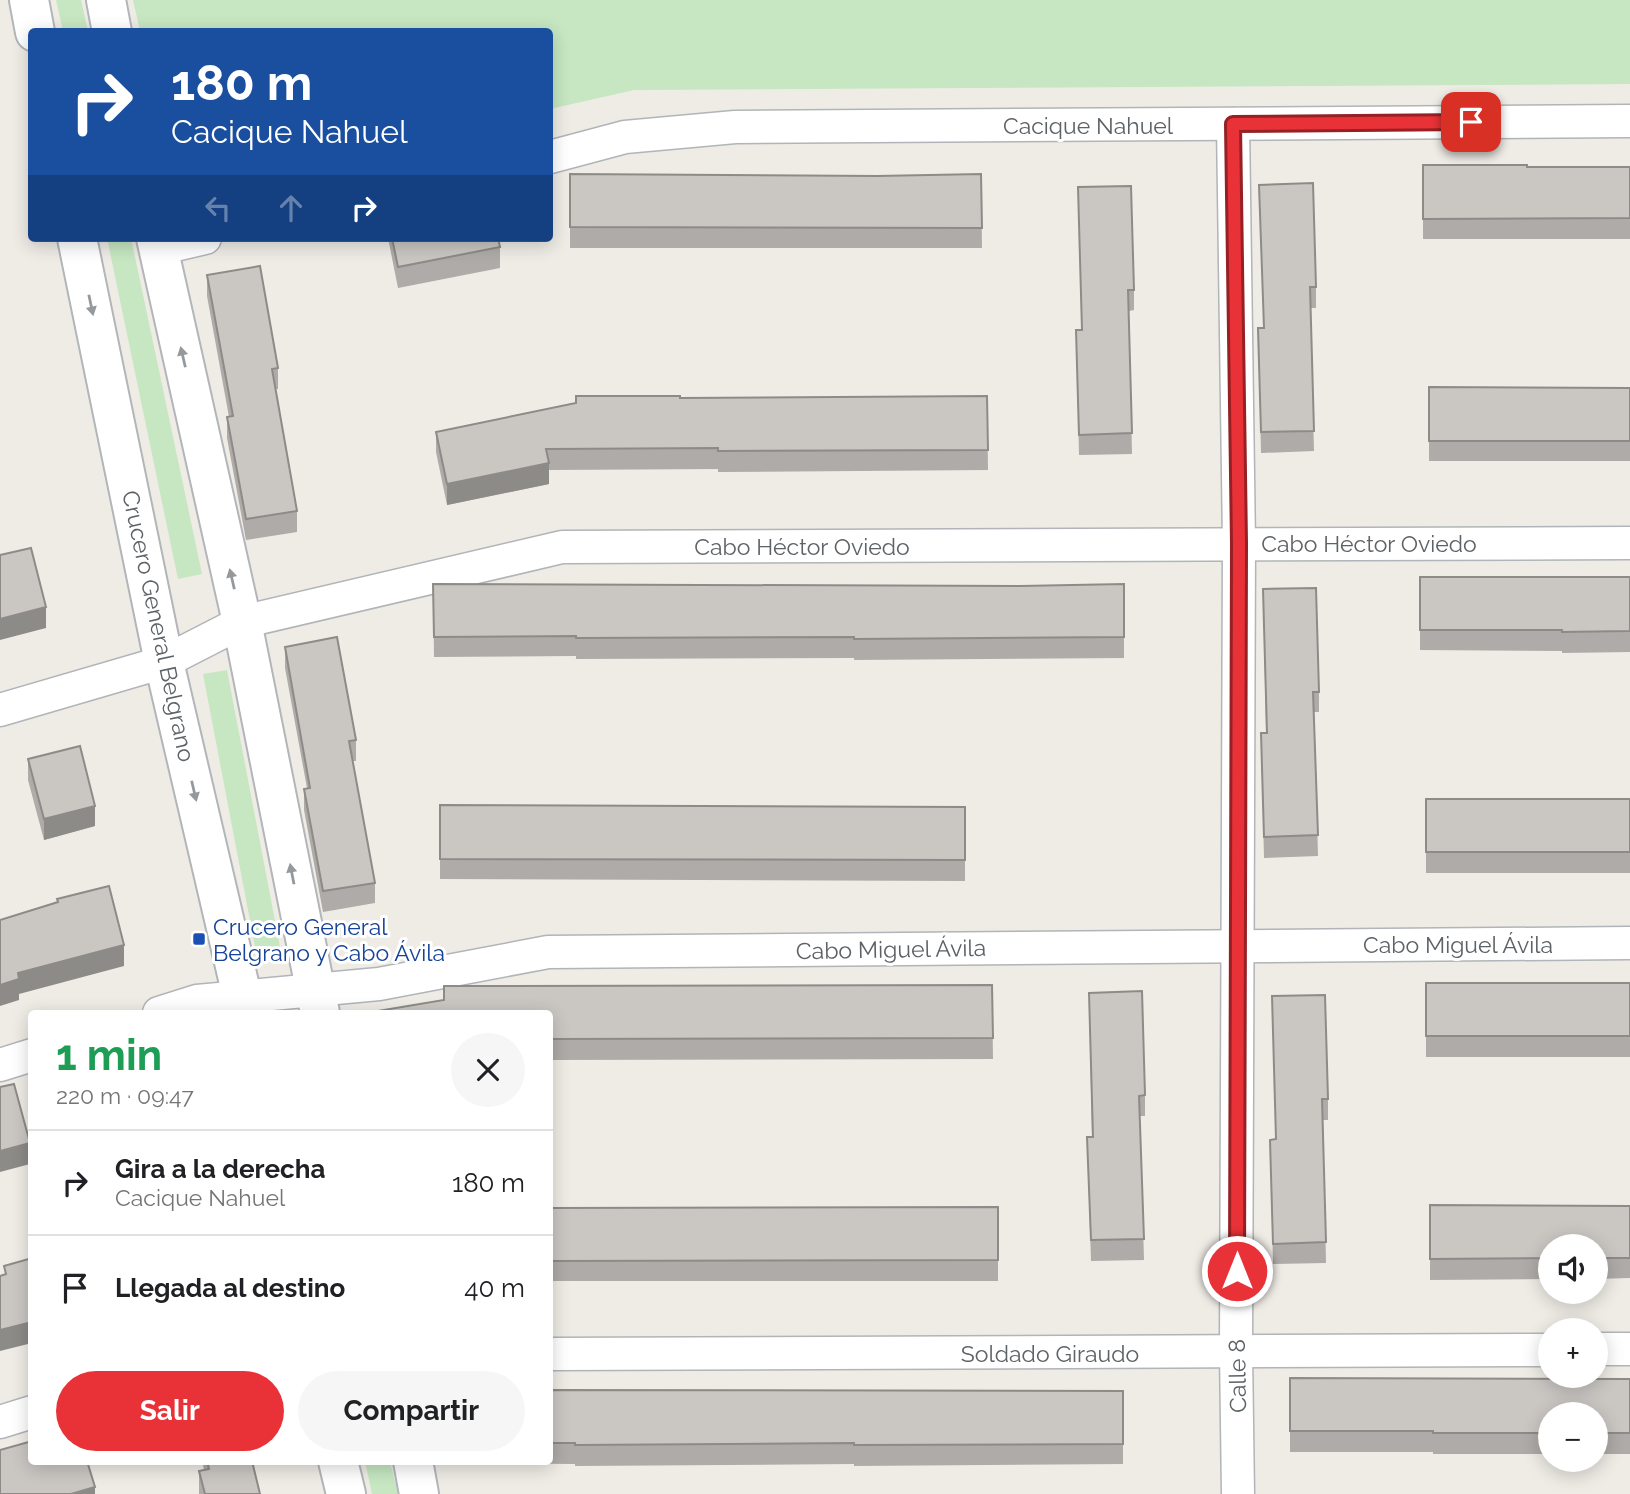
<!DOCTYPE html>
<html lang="es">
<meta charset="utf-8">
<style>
:root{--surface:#fff;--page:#f6f6f6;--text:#202124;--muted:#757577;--line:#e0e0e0;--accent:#e93237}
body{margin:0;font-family:Raleway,sans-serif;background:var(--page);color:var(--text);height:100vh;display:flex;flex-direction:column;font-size:26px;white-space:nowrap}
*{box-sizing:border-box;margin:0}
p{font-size:23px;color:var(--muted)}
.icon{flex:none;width:38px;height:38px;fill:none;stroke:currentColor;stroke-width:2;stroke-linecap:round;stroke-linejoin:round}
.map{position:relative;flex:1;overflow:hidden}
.details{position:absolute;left:28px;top:1010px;width:525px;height:455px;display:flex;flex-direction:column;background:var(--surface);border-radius:7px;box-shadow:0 4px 18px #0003}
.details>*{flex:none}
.guide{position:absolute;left:28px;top:28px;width:525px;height:214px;border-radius:7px;box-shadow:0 4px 18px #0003;background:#1a4fa0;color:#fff;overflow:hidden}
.controls{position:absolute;left:1538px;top:1234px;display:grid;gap:14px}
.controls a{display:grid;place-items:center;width:70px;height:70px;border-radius:50%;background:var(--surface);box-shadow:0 4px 18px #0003;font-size:35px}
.pin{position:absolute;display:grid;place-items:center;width:60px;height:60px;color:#fff;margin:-30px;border-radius:14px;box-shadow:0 4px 10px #0006}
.me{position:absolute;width:77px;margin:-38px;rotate:0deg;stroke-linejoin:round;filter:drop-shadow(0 0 5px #0008)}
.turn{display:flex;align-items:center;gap:24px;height:147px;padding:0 28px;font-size:32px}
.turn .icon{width:91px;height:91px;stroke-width:2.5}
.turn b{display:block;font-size:49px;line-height:60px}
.lanes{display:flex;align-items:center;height:66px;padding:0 28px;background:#0003;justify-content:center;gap:35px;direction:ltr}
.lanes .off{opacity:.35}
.round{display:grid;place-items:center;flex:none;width:74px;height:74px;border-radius:37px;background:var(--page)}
.overview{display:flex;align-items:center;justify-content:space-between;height:119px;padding:0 28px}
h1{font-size:42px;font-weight:700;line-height:52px;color:#1e9e55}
.primary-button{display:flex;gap:14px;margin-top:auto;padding:14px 28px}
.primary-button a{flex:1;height:80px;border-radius:42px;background:var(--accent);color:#fff;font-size:28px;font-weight:700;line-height:80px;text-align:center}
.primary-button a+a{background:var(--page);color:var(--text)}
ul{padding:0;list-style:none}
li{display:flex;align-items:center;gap:21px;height:105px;padding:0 28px;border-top:2px solid var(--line)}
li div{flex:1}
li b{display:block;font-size:26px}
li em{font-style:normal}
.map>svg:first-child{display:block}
</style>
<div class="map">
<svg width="1630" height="1494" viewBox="0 0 1630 1494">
<rect width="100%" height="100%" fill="#efece6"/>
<!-- green -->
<g fill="#c6e7c2">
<polygon points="56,0 81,0 88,31 63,31"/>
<polygon points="133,0 1630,0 1630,84 634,90 550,109 550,32 140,31"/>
<polygon points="107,238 131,238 202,574 178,579"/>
<polygon points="227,670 280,947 256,952 203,674"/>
<polygon points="365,1461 390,1461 398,1494 372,1494"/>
</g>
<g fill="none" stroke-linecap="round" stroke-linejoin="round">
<defs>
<g id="street">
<polyline points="1233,124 1239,544 1236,1352 1238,1494"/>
<polyline points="550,157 625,137 735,127 1630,121"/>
<polyline points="158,249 205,238"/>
<polyline points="0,710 164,662 242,622 562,547 1630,543"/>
<polyline points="159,1013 197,1001 379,984 548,952 1630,943"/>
<polyline points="0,1065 32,1055"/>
<polyline points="1596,1349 1630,1349"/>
<polyline points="550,1354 1550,1350"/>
<polyline points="0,1422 32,1412"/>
</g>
<g id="secondary">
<polyline points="29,0 35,32"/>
<polyline points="106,0 112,32"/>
<polyline points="77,238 164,662 246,1013"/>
<polyline points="156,238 242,622 320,1013"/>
<polyline points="338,1461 346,1494"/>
<polyline points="413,1461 419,1494"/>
</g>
</defs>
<!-- street casing -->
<use href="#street" stroke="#b1b4b8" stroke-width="35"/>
<!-- secondary casing -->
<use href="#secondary" stroke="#b2b6ba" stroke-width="42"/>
<!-- street -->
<use href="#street" stroke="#fff" stroke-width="32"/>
<!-- secondary -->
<use href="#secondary" stroke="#fff" stroke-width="38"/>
</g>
<!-- wall -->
<g fill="#aeaba8">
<polygon points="1423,165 1527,167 1630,167 1630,239 1423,239"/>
<polygon points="570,174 877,176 981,174 982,248 570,248"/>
<polygon points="1259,185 1316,287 1316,308 1310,308 1314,451 1261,453 1258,328 1264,328"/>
<polygon points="1078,187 1134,290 1134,310 1129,311 1132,454 1079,455 1076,330 1082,330"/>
<polygon points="388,238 498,238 500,247 500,268 398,288"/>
<polygon points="207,275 278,368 278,389 275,389 297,511 297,532 246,540 227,438 227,417 229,417 207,296"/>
<polygon points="1429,387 1630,388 1630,461 1429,461"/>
<polygon points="987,396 988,470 718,472 718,469 549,470 549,484 447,505 436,452 436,432 680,398"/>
<polygon points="1420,577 1630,577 1630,652 1562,653 1562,651 1420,650"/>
<polygon points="433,584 1020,586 1124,584 1124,658 854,660 854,658 576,659 576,656 434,657"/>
<polygon points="1263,589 1319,692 1319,712 1314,712 1318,856 1264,858 1261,733 1266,733"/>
<polygon points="285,647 356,740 356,761 353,761 375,883 375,903 323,912 304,810 304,789 307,788 285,668"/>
<polygon points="28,759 95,826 44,840 28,780"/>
<rect x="1426" y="799" width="204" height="74"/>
<polygon points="440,805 965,807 965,881 440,879"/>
<rect x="1426" y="983" width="204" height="74"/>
<polygon points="992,985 993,1059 550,1060 550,1013"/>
<polygon points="1089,993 1145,1095 1145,1116 1140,1116 1144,1260 1091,1261 1087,1137 1092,1137"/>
<polygon points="1272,996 1328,1099 1328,1120 1323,1120 1326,1263 1273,1264 1270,1140 1276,1139"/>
<polygon points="1430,1205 1630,1206 1630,1278 1596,1279 1596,1246 1550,1246 1550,1279 1430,1280"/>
<polygon points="998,1207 998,1281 550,1281 550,1208"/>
<polygon points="1290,1378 1630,1379 1630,1454 1596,1454 1596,1414 1550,1414 1550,1454 1433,1454 1433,1452 1290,1452"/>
<polygon points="550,1390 1123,1391 1123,1464 854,1466 854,1464 575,1466 575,1464 436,1463 435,1461 550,1461"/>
<polygon points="202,1461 252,1461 260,1494 199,1494 199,1471 204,1470"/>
</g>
<!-- shaded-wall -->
<g fill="#8d8b88">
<polygon points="549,463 549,484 447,505 447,484"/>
<polygon points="46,607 46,628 0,640 0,619"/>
<polygon points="95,806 95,826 44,840 44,819"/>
<polygon points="124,945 124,966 19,994 19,1000 0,1006 0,985 18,973"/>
<polygon points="30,1143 30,1164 0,1172 0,1151"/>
<polygon points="32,1322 32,1343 0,1351 0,1330"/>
<polygon points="95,1487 95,1494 71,1494"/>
</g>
<!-- building -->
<g fill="#cac7c3" stroke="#8d8b88" stroke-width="2">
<polygon points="1423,165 1527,165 1527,167 1630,167 1630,218 1423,219"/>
<polygon points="570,174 877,176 981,174 982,228 570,227"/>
<polygon points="1313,183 1316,287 1310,287 1314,431 1261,432 1258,328 1264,328 1259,185"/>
<polygon points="1131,186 1134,290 1128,290 1132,433 1079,435 1076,330 1082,330 1078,187"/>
<polygon points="392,238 498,238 500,247 398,267"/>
<polygon points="260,266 278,368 272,369 297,511 246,519 227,417 233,416 207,275"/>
<polygon points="1429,387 1630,388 1630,441 1429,441"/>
<polygon points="576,396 680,396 680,398 987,396 988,450 718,451 718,448 546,449 549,463 447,484 436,432 576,403"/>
<polygon points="31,548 46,607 0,619 0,555"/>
<polygon points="1420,577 1630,577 1630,631 1562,632 1562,630 1420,630"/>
<polygon points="433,584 1020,586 1124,584 1124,637 854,639 854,637 576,638 576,636 434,637"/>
<polygon points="1316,588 1319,692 1313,692 1318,835 1264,837 1261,733 1267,733 1263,589"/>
<polygon points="337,637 356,740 349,741 375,883 323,891 304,789 310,788 285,647"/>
<polygon points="80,746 95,806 44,819 28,759"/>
<rect x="1426" y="799" width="204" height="53"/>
<polygon points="440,805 965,807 965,860 440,859"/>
<polygon points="109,886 124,945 18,973 19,979 0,985 0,920 58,902 57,899"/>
<rect x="1426" y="983" width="204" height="53"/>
<polygon points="992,985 993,1038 550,1039 550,1013 366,1013 444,1000 444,986"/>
<polygon points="1142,991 1145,1095 1139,1096 1144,1239 1091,1240 1087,1137 1093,1137 1089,993"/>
<polygon points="1325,995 1328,1099 1322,1099 1326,1242 1273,1244 1270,1140 1276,1139 1272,996"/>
<polygon points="14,1084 30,1143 0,1151 0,1087"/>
<polygon points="1430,1205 1630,1206 1630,1258 1596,1258 1596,1246 1550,1246 1550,1258 1430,1259"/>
<polygon points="998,1207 998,1260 550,1261 550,1208"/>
<polygon points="32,1258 32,1322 0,1330 0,1276 6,1274 4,1266"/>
<polygon points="1290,1378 1630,1379 1630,1433 1596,1433 1596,1414 1550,1414 1550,1433 1433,1433 1433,1431 1290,1431"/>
<polygon points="550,1390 1123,1391 1123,1444 854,1445 854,1443 575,1445 575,1443 550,1443"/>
<polygon points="32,1441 32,1461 87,1461 95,1487 71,1494 0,1494 0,1450"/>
<polygon points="207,1461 252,1461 260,1494 205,1494 199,1471 209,1469"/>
</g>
<!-- one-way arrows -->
<defs><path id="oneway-solid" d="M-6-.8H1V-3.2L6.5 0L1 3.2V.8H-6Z" transform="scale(1.75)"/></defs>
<g fill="#96999c">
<use href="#oneway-solid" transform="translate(91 305) rotate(78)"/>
<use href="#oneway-solid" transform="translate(183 357) rotate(-103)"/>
<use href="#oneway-solid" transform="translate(232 579) rotate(-103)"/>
<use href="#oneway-solid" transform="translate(194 791) rotate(77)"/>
<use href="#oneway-solid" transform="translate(292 874) rotate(-101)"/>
</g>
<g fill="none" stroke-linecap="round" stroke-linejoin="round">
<defs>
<polyline id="route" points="1237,1271 1239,544 1233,124 1471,122"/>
</defs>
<!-- route casing -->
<use href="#route" stroke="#972024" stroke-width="18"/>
<!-- route -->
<use href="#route" stroke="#e93237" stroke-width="12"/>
</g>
<!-- markers -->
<rect fill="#1a4fb4" stroke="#fff" stroke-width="2.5" x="192" y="932" width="14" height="14" rx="3.5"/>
<g text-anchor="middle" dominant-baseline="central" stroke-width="6" stroke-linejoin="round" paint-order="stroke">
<!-- street labels -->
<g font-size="23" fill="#5d6266" stroke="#fff">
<text x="1088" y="125">Cacique Nahuel</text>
<text x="1369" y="543">Cabo Héctor Oviedo</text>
<text x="802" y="546">Cabo Héctor Oviedo</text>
<text transform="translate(159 626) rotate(78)">Crucero General Belgrano</text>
<text x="1458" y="944">Cabo Miguel Ávila</text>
<text transform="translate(891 949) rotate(-1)">Cabo Miguel Ávila</text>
<text x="1050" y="1353">Soldado Giraudo</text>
<text transform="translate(1237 1376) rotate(-91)">Calle 8</text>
</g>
<!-- transit labels -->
<g font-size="23" fill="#164399" stroke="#fff" text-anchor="start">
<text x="213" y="926">Crucero General<tspan x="213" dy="26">Belgrano y Cabo Ávila</tspan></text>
</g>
</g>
</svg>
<div class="controls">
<a><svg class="icon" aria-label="sound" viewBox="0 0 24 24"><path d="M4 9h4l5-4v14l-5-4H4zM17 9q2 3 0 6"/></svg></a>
<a>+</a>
<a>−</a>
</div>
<div class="pin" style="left:1471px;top:122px;background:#d93025"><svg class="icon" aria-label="arrive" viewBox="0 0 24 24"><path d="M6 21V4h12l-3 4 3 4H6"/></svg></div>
<svg class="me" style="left:1237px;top:1271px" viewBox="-20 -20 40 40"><circle r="17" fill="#e93237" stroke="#fff" stroke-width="3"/><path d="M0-11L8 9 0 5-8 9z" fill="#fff"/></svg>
<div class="guide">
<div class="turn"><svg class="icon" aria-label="right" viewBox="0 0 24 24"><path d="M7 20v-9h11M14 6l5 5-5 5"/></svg><div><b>180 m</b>Cacique Nahuel</div></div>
<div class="lanes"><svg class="icon off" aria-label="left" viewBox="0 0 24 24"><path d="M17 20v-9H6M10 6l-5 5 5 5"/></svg><svg class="icon off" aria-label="ahead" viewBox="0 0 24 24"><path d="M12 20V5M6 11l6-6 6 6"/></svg><svg class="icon" aria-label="right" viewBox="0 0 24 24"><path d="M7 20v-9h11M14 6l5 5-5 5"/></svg></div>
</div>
<section class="details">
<div class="overview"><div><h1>1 min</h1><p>220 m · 09:47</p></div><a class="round"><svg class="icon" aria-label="close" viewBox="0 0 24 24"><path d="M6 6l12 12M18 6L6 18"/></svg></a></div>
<ul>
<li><svg class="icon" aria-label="right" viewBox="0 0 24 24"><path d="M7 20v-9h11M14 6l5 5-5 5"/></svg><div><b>Gira a la derecha</b><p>Cacique Nahuel</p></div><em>180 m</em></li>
<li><svg class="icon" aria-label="arrive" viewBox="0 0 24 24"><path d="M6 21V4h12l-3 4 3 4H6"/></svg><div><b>Llegada al destino</b></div><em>40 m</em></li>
</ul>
<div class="primary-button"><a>Salir</a><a>Compartir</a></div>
</section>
</div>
